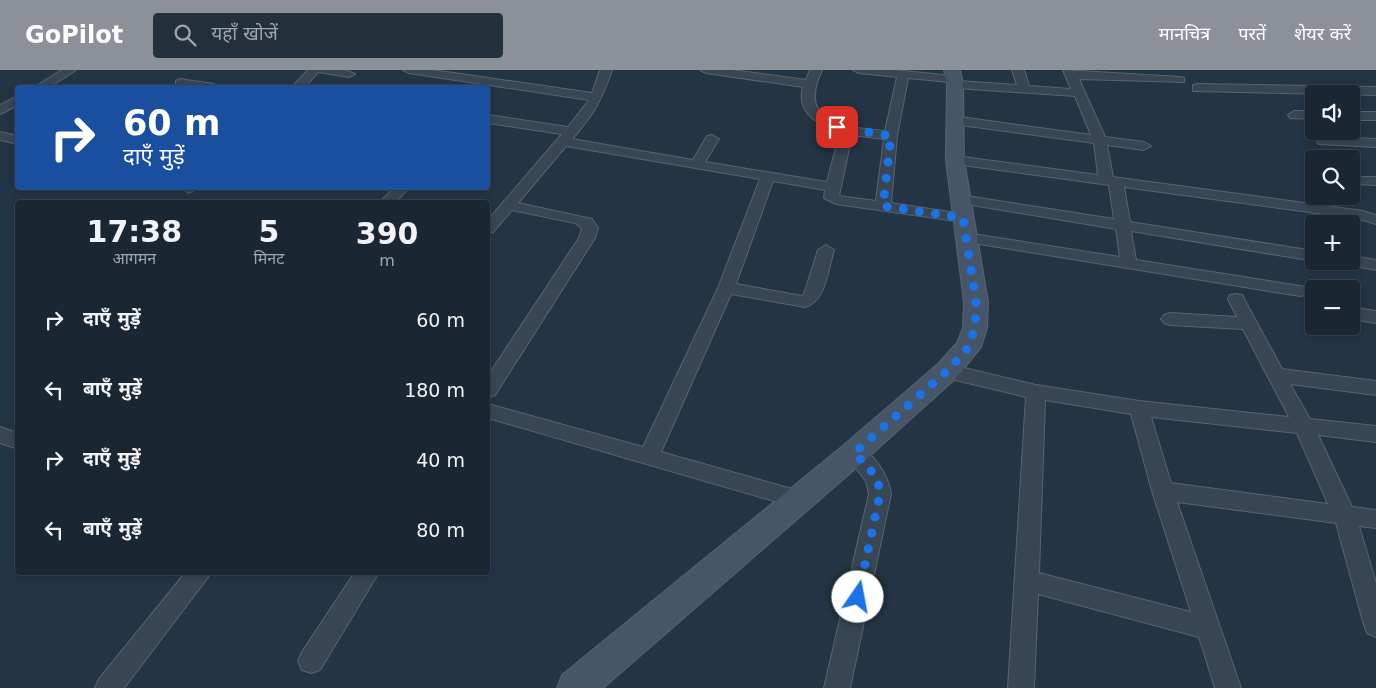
<!DOCTYPE html>
<html lang="hi">
<meta charset="utf-8">
<style>
:root{--surface:#1a2733;--page:#232f3b;--text:#f1f3f6;--muted:#9fa5ac;--line:#38444e;--accent:#8c9099}
body{margin:0;font-family:"DejaVu Sans","Noto Sans Devanagari",sans-serif;background:var(--page);color:var(--text);height:100vh;display:flex;flex-direction:column;font-size:19px;white-space:nowrap}
*{box-sizing:border-box;margin:0}
p{font-size:16px;color:var(--muted)}
.icon{flex:none;width:28px;height:28px;fill:none;stroke:currentColor;stroke-width:2;stroke-linecap:round;stroke-linejoin:round}
.map{position:relative;flex:1;overflow:hidden}
.sheet{position:absolute;left:15px;top:130px;width:475px;height:375px;display:flex;flex-direction:column;background:var(--surface);border-radius:5px;box-shadow:0 2px 8px #0003,0 0 0 1px var(--line)}
.sheet>*{flex:none}
.top-card{position:absolute;left:15px;top:15px;width:475px;height:105px;border-radius:5px;box-shadow:0 2px 8px #0003,0 0 0 1px var(--line);background:#1a4fa0;color:#fff;overflow:hidden}
.fabs{position:absolute;left:1305px;top:15px;display:grid;gap:10px}
.fabs a{display:grid;place-items:center;width:55px;height:55px;border-radius:5px;background:var(--surface);box-shadow:0 2px 8px #0003,0 0 0 1px var(--line);font-size:25px}
.pin{position:absolute;display:grid;place-items:center;width:42px;height:42px;color:#fff;margin:-21px;border-radius:10px;box-shadow:0 2px 8px #0006}
.me{position:absolute;width:55px;margin:-28px;rotate:12deg;stroke-linejoin:round;filter:drop-shadow(0 0 4px #0008)}
.turn{display:flex;align-items:center;gap:18px;height:105px;padding:0 25px;font-size:22px}
.turn .icon{width:65px;height:65px;stroke-width:2.5}
.turn b{display:block;font-size:35px;line-height:42px}
.eta{display:flex;justify-content:space-evenly;align-items:center;height:85px;text-align:center}
.eta b{font-size:30px;font-weight:800;line-height:35px}
ul{padding:0;list-style:none}
li{display:flex;align-items:center;gap:15px;height:70px;padding:0 25px}
li div{flex:1}
li b{display:block;font-size:19px}
li em{font-style:normal}
header{display:flex;align-items:center;gap:30px;box-sizing:border-box;height:70px;padding:0 25px;background:var(--accent);color:#fff}
header strong{font-size:24px}
nav{display:flex;gap:28px;margin-inline-start:auto;font-size:18px}
.search{width:350px;height:45px;background:var(--page);display:flex;align-items:center;gap:12px;box-sizing:border-box;padding:0 18px;border-radius:5px;color:var(--muted);font-size:19px}
.map>svg:first-child{display:block}
</style>
<header>
<strong>GoPilot</strong>
<div class="search"><svg class="icon" aria-label="search" viewBox="0 0 24 24"><circle cx="10" cy="10" r="6"/><path d="M15 15l6 6"/></svg>यहाँ खोजें</div>
<nav><a>मानचित्र</a><a>परतें</a><a>शेयर करें</a></nav>
</header>
<div class="map">
<svg width="1376" height="618" viewBox="0 0 1376 618">
<rect width="100%" height="100%" fill="#233444"/>
<g fill="none" stroke-linecap="round" stroke-linejoin="round">
<defs>
<g id="street">
<polygon points="62,0 76,0 48,18 33,18"/>
<polygon points="308,0 345,0 355,4 349,7 318,2 304,18 291,18"/>
<path d="M403,0H433L592,23L600,0H612C601,32 592,46 572,69L693,90L707,66L712,65L719,69L705,92L827,112L840,62C818,56 796,42 803,17L706,3L700,0H732L806,10L810,0H822C796,54 845,57 885,61L897,7L859,3L853,0H895L953,6L957,7L958,11L1017,15L1012,0H1024L1029,16L1071,19L1063,0L1180,7L1184,8V12L1079,9L1105,67L1144,72L1151,76L1144,80L1107,75L1113,107L1363,141L1376,145V154L1360,149L1124,117L1130,152L1314,181V191L1131,161L1136,190L1306,217L1308,221L1306,225L1300,226L961,171L958,168L961,165L966,163L1120,187L1116,159L960,133L953,129L960,125L1114,149L1109,115L955,94L948,90L955,86L1098,105L1094,73L953,54L947,50L953,46L1091,65L1075,26L955,18L951,16L950,12L908,8L897,66L891,133L963,144L970,148L963,152L836,134L824,128L825,120L773,111L736,214L802,226L804,224L818,180L826,175L834,180C828,198 826,232 805,237L731,224L661,382L806,423L809,429L806,435L798,438L488,348V334L643,377L718,218L760,109L566,76L518,133L592,149L598,158L595,168L495,325L488,327V306L579,168L582,158L575,153L512,140L493,162L488,163V150L562,64L488,53V45L568,57L589,30L409,3ZM852,65L884,69L876,131L839,126Z"/>
<polygon points="180,9 214,14 220,18 176,15 176,11"/>
<polygon points="1197,14 1376,17 1376,25 1193,21 1193,15"/>
<polygon points="18,26 18,35 0,44 0,35"/>
<polygon points="1294,41 1314,41 1314,49 1290,48 1288,45"/>
<rect x="1351" y="42" width="25" height="8"/>
<polygon points="0,62 18,66 18,74 0,70"/>
<polygon points="1324,67 1376,69 1376,77 1319,74 1317,71"/>
<polygon points="1363,107 1376,107 1376,115 1358,114 1356,111 1358,108"/>
<polygon points="181,118 195,118 196,119 189,123"/>
<polygon points="394,118 409,118 395,132 380,132"/>
<polygon points="1351,186 1376,190 1376,200 1344,194 1342,191 1351,191"/>
<path d="M1236,224L1242,225L1244,229L1282,299L1376,311V325L1290,314L1310,349L1376,356V372L1318,365L1352,437L1376,440V458L1359,456L1376,513V567L1367,563L1364,555L1336,453L1177,432L1241,618H1215L1199,567L1038,524L1034,618H1008L1026,327L947,308L940,306L938,301L940,296L947,294L1036,315L1139,331L1289,347L1243,259L1170,255L1164,253L1161,249L1164,245L1170,243L1237,247L1228,229L1230,225ZM1045,330L1131,344L1152,421L1191,542L1039,503ZM1151,347L1297,363L1328,434L1171,413Z"/>
<polygon points="1355,238 1376,241 1376,253 1351,249 1351,239"/>
<polygon points="0,357 18,363 18,379 0,373"/>
<path d="M854,375C873,381 888,404 891,424L850,618H824L869,424L866,411L844,383L847,377Z"/>
<polygon points="186,502 212,502 124,618 95,618 99,609"/>
<polygon points="355,502 379,502 320,600 311,603 302,600 298,591 302,582"/>
</g>
<polygon id="secondary" points="944,0 960,0 963,14 964,90 988,232 987,258 981,277 956,308 864,391 603,618 557,618 562,605 844,375 938,294 957,273 963,258 964,232 946,90 947,14"/>
</defs>
<!-- street casing -->
<use href="#street" stroke="#566471" stroke-width="2"/>
<!-- secondary casing -->
<use href="#secondary" stroke="#566471" stroke-width="2"/>
<!-- street -->
<use href="#street" fill="#384653" fill-rule="evenodd"/>
<!-- secondary -->
<use href="#secondary" fill="#465567" fill-rule="evenodd"/>
</g>
<g fill="none" stroke-linecap="round" stroke-linejoin="round">
<!-- route -->
<path stroke="#1a73e8" stroke-width="9" stroke-dasharray="0 16.2" d="M837,57L891,66L883,136L963,148L976,232L975,258L968,278L947,301L854,383C867,396 879,405 880,424L858,527"/>
</g>
</svg>
<div class="fabs">
<a><svg class="icon" aria-label="sound" viewBox="0 0 24 24"><path d="M4 9h4l5-4v14l-5-4H4zM17 9q2 3 0 6"/></svg></a>
<a><svg class="icon" aria-label="search" viewBox="0 0 24 24"><circle cx="10" cy="10" r="6"/><path d="M15 15l6 6"/></svg></a>
<a>+</a>
<a>−</a>
</div>
<div class="pin" style="left:837px;top:57px;background:#d93025"><svg class="icon" aria-label="arrive" viewBox="0 0 24 24"><path d="M6 21V4h12l-3 4 3 4H6"/></svg></div>
<svg class="me" style="left:858px;top:527px" viewBox="-20 -20 40 40"><circle r="19" fill="#fff"/><path d="M0-13L10 11 0 6-10 11z" fill="#1a73e8"/></svg>
<div class="top-card">
<div class="turn"><svg class="icon" aria-label="right" viewBox="0 0 24 24"><path d="M7 20v-9h11M14 6l5 5-5 5"/></svg><div><b>60 m</b>दाएँ मुड़ें</div></div>
</div>
<section class="sheet">
<div class="eta">
<div><b>17:38</b><p>आगमन</p></div>
<div><b>5</b><p>मिनट</p></div>
<div><b>390</b><p>m</p></div>
</div>
<ul>
<li><svg class="icon" aria-label="right" viewBox="0 0 24 24"><path d="M7 20v-9h11M14 6l5 5-5 5"/></svg><div><b>दाएँ मुड़ें</b></div><em>60 m</em></li>
<li><svg class="icon" aria-label="left" viewBox="0 0 24 24"><path d="M17 20v-9H6M10 6l-5 5 5 5"/></svg><div><b>बाएँ मुड़ें</b></div><em>180 m</em></li>
<li><svg class="icon" aria-label="right" viewBox="0 0 24 24"><path d="M7 20v-9h11M14 6l5 5-5 5"/></svg><div><b>दाएँ मुड़ें</b></div><em>40 m</em></li>
<li><svg class="icon" aria-label="left" viewBox="0 0 24 24"><path d="M17 20v-9H6M10 6l-5 5 5 5"/></svg><div><b>बाएँ मुड़ें</b></div><em>80 m</em></li>
</ul>
</section>
</div>
